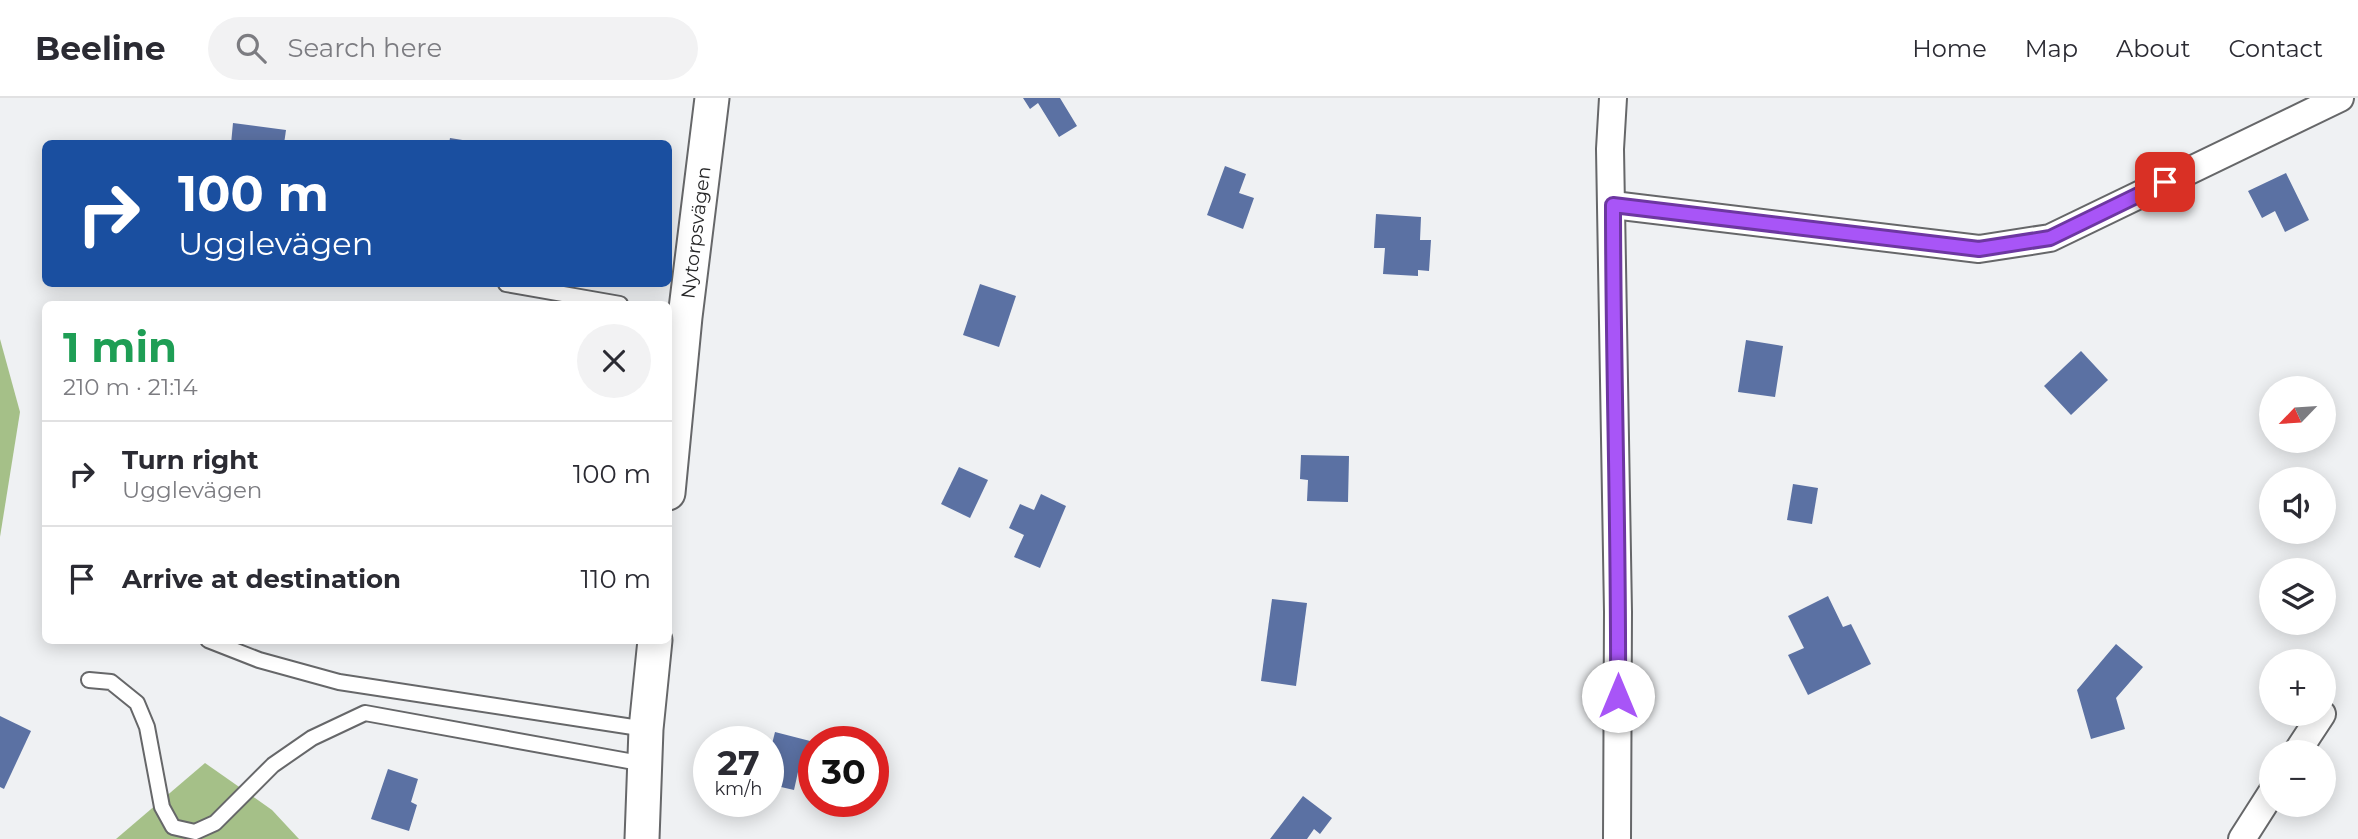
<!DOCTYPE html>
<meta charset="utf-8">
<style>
:root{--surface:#fff;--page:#f2f2f3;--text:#2b2b33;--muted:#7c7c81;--line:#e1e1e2}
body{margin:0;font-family:Montserrat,sans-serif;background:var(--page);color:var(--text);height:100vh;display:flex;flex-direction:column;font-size:26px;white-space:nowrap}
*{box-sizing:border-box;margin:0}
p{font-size:23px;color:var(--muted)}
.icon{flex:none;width:38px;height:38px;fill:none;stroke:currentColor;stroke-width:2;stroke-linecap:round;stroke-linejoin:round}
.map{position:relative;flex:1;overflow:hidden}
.details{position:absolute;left:42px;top:203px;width:630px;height:343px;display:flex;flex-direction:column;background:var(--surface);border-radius:10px;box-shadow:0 4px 18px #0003}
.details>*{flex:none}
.top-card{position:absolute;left:42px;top:42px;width:630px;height:147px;border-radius:10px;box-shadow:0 4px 18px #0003;background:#1a4fa0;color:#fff;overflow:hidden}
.needle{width:46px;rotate:245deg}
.tools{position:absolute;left:2259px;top:278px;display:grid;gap:14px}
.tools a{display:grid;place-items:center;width:77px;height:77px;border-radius:50%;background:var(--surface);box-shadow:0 4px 18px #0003;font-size:35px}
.speed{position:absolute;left:693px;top:628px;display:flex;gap:14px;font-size:35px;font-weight:700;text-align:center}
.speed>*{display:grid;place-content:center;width:91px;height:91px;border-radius:50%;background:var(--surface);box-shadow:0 4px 18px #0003;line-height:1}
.speed small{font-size:18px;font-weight:400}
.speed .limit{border:10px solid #d22;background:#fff;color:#111}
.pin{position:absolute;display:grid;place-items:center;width:60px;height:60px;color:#fff;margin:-30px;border-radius:14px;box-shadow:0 4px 10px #0006}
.me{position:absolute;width:77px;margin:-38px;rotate:0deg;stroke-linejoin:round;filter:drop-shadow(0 0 5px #0008)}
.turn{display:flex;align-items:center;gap:24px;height:147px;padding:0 21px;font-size:32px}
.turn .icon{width:91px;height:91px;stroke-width:2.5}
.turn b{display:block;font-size:49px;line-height:60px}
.round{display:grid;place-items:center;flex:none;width:74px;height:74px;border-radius:37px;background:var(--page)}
.head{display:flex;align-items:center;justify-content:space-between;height:119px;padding:0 21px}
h1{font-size:42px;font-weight:700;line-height:52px;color:#1e9e55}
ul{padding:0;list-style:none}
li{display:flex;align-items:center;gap:21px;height:105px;padding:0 21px;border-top:2px solid var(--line)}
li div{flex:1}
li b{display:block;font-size:26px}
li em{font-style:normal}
header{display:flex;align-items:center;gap:42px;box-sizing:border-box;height:98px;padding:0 35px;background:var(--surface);border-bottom:2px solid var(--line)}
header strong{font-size:33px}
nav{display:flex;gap:38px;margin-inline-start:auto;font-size:24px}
.search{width:490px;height:63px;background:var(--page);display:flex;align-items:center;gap:18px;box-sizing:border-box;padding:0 24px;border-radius:38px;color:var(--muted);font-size:26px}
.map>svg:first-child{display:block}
</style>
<header>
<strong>Beeline</strong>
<div class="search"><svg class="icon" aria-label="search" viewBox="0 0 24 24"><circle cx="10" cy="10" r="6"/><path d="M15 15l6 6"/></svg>Search here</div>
<nav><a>Home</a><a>Map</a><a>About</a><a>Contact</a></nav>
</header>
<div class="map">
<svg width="2358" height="741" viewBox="0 0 2358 741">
<rect width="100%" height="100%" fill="#eff1f3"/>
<!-- forest -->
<g fill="#a5c088">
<polygon points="0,241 20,314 0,439"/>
<polygon points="205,665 272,712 299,741 116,741"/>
</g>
<!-- building -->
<g fill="#5b71a3">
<polygon points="1023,0 1060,0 1077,28 1059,39 1038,5 1030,11"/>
<polygon points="233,25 286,32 284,46 231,46"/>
<polygon points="450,40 475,44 475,46 449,46"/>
<polygon points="1225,68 1246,76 1239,95 1254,100 1243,131 1207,117"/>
<polygon points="2286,75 2309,122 2285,134 2275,113 2262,120 2248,93"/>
<polygon points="1376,116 1421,119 1420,142 1431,142 1429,173 1418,172 1418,178 1383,176 1385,150 1374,150"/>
<polygon points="980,186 1016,198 999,249 963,237"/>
<polygon points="1746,242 1783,248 1775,299 1738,294"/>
<polygon points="2081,253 2108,282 2071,317 2044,288"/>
<polygon points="1301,357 1349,358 1348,404 1307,403 1308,382 1300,381"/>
<polygon points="959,369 988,382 970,420 941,406"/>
<polygon points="1793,386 1818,390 1812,426 1787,422"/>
<polygon points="1041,396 1066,408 1040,470 1014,459 1024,437 1009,430 1020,406 1034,412"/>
<polygon points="1828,498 1843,529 1851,526 1871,566 1808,597 1788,557 1804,550 1788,518"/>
<polygon points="1272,501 1307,505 1296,588 1261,583"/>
<polygon points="2116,546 2143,569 2116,600 2125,631 2091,641 2077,592"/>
<polygon points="0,618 31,633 4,691 0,689"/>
<polygon points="775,634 814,644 814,678 798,674 794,692 768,686 768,662"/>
<polygon points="388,671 418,681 411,704 417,707 409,733 371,721"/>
<polygon points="1303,698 1332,720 1320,736 1314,731 1307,741 1270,741"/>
</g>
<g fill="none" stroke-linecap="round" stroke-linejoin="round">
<defs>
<g id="service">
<polyline points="506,186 620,206"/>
<polyline points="208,542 259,562 339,584 646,631"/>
<polyline points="89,582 111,584 137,605 147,629 162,709 173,729 195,734 215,725 273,667 312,640 365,615 645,666"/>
</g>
<g id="minor">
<polyline points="1613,0 1610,51 1618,514 1617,741"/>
<polyline points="1613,107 1979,151 2050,140 2340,0"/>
<polyline points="2297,654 2322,616"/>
<polyline points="2242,741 2272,694"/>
</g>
<g id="tertiary">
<path id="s1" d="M668,395L685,219L712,0"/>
<polyline points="642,741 646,631 655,542"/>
</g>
</defs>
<!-- service casing -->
<use href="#service" stroke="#666769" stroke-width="18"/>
<!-- minor casing -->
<use href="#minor" stroke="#666769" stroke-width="30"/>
<!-- tertiary casing -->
<use href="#tertiary" stroke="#666769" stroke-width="37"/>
<!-- service -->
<use href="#service" stroke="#fff" stroke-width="14"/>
<!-- minor -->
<use href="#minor" stroke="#fff" stroke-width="26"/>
<!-- tertiary -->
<use href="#tertiary" stroke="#fff" stroke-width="33"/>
</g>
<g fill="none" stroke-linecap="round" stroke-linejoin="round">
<defs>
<path id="route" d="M1618,598C1619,434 1613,271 1613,107L1979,151L2050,140L2165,84"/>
</defs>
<!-- route casing -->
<use href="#route" stroke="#6d37a1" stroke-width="18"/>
<!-- route -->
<use href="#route" stroke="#a855f7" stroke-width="12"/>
</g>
<g text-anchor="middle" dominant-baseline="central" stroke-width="5" stroke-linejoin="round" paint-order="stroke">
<!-- street labels -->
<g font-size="19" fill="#272728" stroke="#fdfeff">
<text stroke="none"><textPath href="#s1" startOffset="262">Nytorpsvägen</textPath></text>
</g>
</g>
</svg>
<div class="tools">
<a><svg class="needle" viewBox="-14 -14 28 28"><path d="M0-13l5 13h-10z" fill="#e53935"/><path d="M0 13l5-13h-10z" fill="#7c7c81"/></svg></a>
<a><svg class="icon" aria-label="sound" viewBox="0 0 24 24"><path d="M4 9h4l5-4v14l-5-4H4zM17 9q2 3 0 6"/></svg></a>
<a><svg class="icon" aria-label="layers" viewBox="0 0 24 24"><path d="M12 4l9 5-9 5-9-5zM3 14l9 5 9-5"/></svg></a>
<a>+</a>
<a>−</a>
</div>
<div class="speed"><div>27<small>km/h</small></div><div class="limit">30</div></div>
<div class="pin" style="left:2165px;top:84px;background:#d93025"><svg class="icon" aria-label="arrive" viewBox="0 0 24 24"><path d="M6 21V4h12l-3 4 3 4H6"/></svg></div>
<svg class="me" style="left:1618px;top:598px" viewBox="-20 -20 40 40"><circle r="19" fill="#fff"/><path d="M0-13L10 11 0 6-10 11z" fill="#a855f7"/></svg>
<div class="top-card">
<div class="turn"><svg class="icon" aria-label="right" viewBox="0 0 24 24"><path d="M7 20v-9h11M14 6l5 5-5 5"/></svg><div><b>100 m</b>Ugglevägen</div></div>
</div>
<section class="details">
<div class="head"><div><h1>1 min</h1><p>210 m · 21:14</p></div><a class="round"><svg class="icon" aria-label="close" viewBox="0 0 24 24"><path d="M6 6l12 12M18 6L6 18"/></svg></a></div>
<ul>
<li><svg class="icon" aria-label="right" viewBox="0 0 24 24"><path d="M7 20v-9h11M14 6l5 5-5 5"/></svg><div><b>Turn right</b><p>Ugglevägen</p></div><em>100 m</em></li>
<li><svg class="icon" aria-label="arrive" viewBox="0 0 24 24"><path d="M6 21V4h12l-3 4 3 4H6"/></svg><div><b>Arrive at destination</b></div><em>110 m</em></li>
</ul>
</section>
</div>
